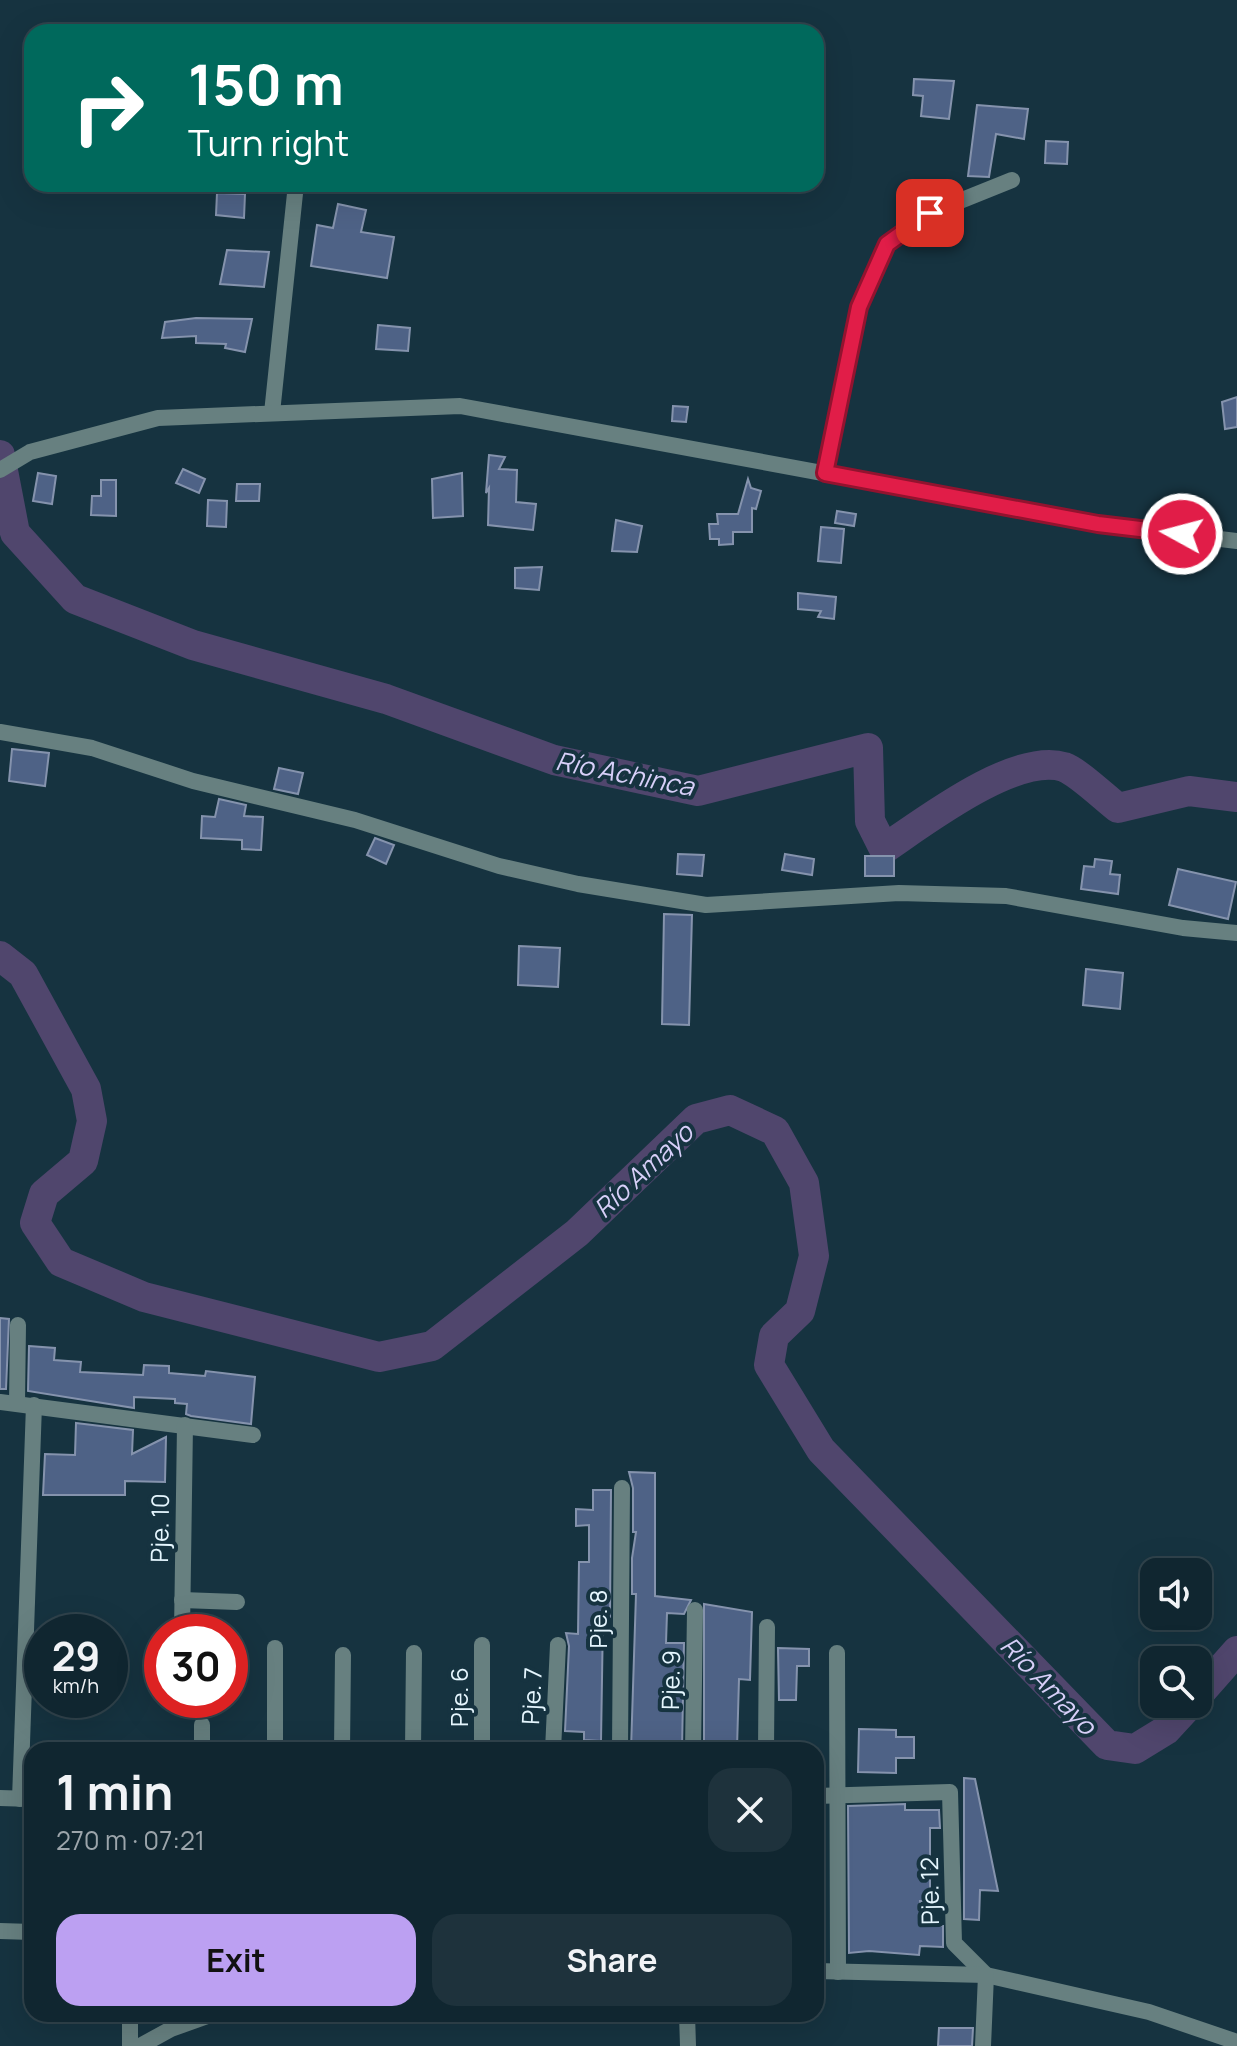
<!DOCTYPE html>
<meta charset="utf-8">
<style>
:root{--surface:#102630;--page:#1e323c;--text:#f1f3f6;--muted:#9ca5ab;--line:#30434c;--accent:#bca0f2}
body{margin:0;font-family:Manrope,sans-serif;background:var(--page);color:var(--text);height:100vh;display:flex;flex-direction:column;font-size:30px;white-space:nowrap}
*{box-sizing:border-box;margin:0}
p{font-size:26px;color:var(--muted)}
.icon{flex:none;width:44px;height:44px;fill:none;stroke:currentColor;stroke-width:2;stroke-linecap:round;stroke-linejoin:round}
.map{position:relative;flex:1;overflow:hidden}
.details{position:absolute;left:24px;top:1742px;width:800px;height:280px;display:flex;flex-direction:column;background:var(--surface);border-radius:24px;box-shadow:0 8px 32px #0002,0 0 0 2px var(--line)}
.details>*{flex:none}
.top-card{position:absolute;left:24px;top:24px;width:800px;height:168px;border-radius:24px;box-shadow:0 8px 32px #0002,0 0 0 2px var(--line);background:#00695c;color:#fff;overflow:hidden}
.controls{position:absolute;left:1140px;top:1558px;display:grid;gap:16px}
.controls a{display:grid;place-items:center;width:72px;height:72px;border-radius:16px;background:var(--surface);box-shadow:0 8px 32px #0002,0 0 0 2px var(--line);font-size:40px}
.speed{position:absolute;left:24px;top:1614px;display:flex;gap:16px;font-size:40px;font-weight:700;text-align:center}
.speed>*{display:grid;place-content:center;width:104px;height:104px;border-radius:50%;background:var(--surface);box-shadow:0 8px 32px #0002,0 0 0 2px var(--line);line-height:1}
.speed small{font-size:20px;font-weight:400}
.speed .limit{border:12px solid #d22;background:#fff;color:#111}
.pin{position:absolute;display:grid;place-items:center;width:68px;height:68px;color:#fff;margin:-34px;border-radius:16px;box-shadow:0 4px 12px #0006}
.me{position:absolute;width:88px;margin:-44px;rotate:277deg;stroke-linejoin:round;filter:drop-shadow(0 0 6px #0008)}
.turn{display:flex;align-items:center;gap:28px;height:168px;padding:0 32px;font-size:36px}
.turn .icon{width:104px;height:104px;stroke-width:2.5}
.turn b{display:block;font-size:56px;line-height:68px}
.round{display:grid;place-items:center;flex:none;width:84px;height:84px;border-radius:24px;background:var(--page)}
.headline{display:flex;align-items:center;justify-content:space-between;height:136px;padding:0 32px}
h1{font-size:48px;font-weight:700;line-height:60px}
.action{display:flex;gap:16px;margin-top:auto;padding:16px 32px}
.action a{flex:1;height:92px;border-radius:24px;background:var(--accent);color:#111;font-size:32px;font-weight:700;line-height:92px;text-align:center}
.action a+a{background:var(--page);color:var(--text)}
.map>svg:first-child{display:block}
</style>
<div class="map">
<svg width="1237" height="2046" viewBox="0 0 1237 2046">
<rect width="100%" height="100%" fill="#163340"/>
<g fill="none" stroke-linecap="round" stroke-linejoin="round">
<!-- river -->
<g stroke="#50466d" stroke-width="30">
<path d="M0,455L15,533L75,599L193,645L386,699L554,760L698,791L868,748L870,821L884,849C924,822 1015,752 1064,767C1078,772 1105,798 1118,808L1189,791L1237,797"/>
<polyline points="0,956 23,974 86,1089 92,1121 83,1161 44,1194 35,1223 61,1262 144,1297 379,1357 432,1346 577,1233 696,1119 730,1110 775,1131 804,1183 814,1256 800,1311 774,1336 769,1365 821,1450 1107,1745 1135,1749 1166,1730 1190,1704"/>
<polyline points="1198,1695 1237,1651"/>
</g>
</g>
<!-- building -->
<g fill="#4e6286" stroke="#8593ad" stroke-width="2">
<polygon points="914,79 954,81 949,119 921,116 923,96 913,95"/>
<polygon points="977,105 1028,109 1024,139 996,134 989,177 968,176"/>
<polygon points="1046,141 1068,142 1067,164 1045,163"/>
<polygon points="217,193 245,194 244,218 216,215"/>
<polygon points="338,204 366,210 361,232 394,237 387,278 311,266 317,225 333,228"/>
<polygon points="227,250 269,252 264,287 220,284"/>
<polygon points="196,318 252,319 245,352 225,348 226,344 196,343 196,336 162,338 165,322"/>
<polygon points="378,325 410,328 408,351 376,349"/>
<polygon points="1237,397 1237,427 1225,429 1222,402"/>
<polygon points="673,406 688,407 686,422 672,421"/>
<polygon points="489,455 505,457 499,469 517,470 516,502 536,504 533,530 488,525 489,488 486,493"/>
<polygon points="183,469 205,479 199,493 176,483"/>
<polygon points="38,473 56,476 52,504 33,501"/>
<polygon points="462,473 463,516 433,518 432,479"/>
<polygon points="748,479 751,488 761,491 756,509 752,508 752,532 733,532 733,544 719,545 719,539 710,539 709,524 718,524 717,514 738,514"/>
<polygon points="101,480 116,480 116,516 91,515 92,496 101,496"/>
<polygon points="237,484 260,484 259,501 236,501"/>
<polygon points="208,500 227,501 226,527 207,526"/>
<polygon points="837,511 856,514 854,526 835,523"/>
<polygon points="616,520 642,526 637,552 612,551"/>
<polygon points="821,527 844,529 841,563 818,561"/>
<polygon points="542,567 539,590 515,588 515,568"/>
<polygon points="798,593 836,597 834,619 818,617 821,611 798,609"/>
<polygon points="12,749 49,753 45,786 9,781"/>
<polygon points="279,768 303,773 298,794 274,789"/>
<polygon points="219,799 246,805 244,816 263,817 261,850 242,849 242,840 201,838 202,816 215,817"/>
<polygon points="375,838 394,845 386,864 367,855"/>
<polygon points="678,854 704,855 702,876 677,874"/>
<polygon points="785,854 814,859 812,875 782,870"/>
<rect x="865" y="856" width="29" height="20"/>
<polygon points="1095,859 1112,861 1110,874 1120,875 1118,894 1081,889 1084,866 1094,867"/>
<polygon points="1178,869 1236,882 1228,919 1169,905"/>
<polygon points="664,914 692,915 689,1025 662,1024"/>
<polygon points="519,946 560,948 558,987 518,985"/>
<polygon points="1086,969 1123,973 1120,1009 1083,1005"/>
<polygon points="0,1318 9,1319 6,1389 0,1389"/>
<polygon points="29,1346 55,1348 54,1360 81,1362 80,1372 143,1375 144,1365 169,1366 169,1373 205,1376 206,1371 255,1377 251,1424 191,1416 186,1414 187,1404 175,1403 175,1399 134,1397 134,1408 28,1391"/>
<polygon points="76,1423 133,1430 132,1454 166,1437 165,1482 125,1481 125,1495 43,1495 45,1454 75,1455"/>
<polygon points="629,1472 655,1473 655,1596 691,1600 684,1614 667,1613 666,1643 684,1643 682,1750 631,1750 636,1594 632,1594 632,1558 636,1532 633,1532 633,1488"/>
<polygon points="593,1490 611,1490 610,1617 603,1617 601,1741 584,1740 584,1732 565,1731 569,1646 566,1633 578,1634 579,1562 589,1562 589,1525 576,1526 576,1509 593,1510"/>
<polygon points="704,1604 752,1612 750,1680 739,1679 737,1748 704,1745"/>
<polygon points="778,1648 809,1649 809,1666 797,1666 796,1700 779,1700"/>
<polygon points="859,1729 896,1730 896,1737 914,1737 914,1758 896,1758 896,1773 858,1772"/>
<polygon points="964,1778 975,1779 998,1891 980,1890 979,1920 964,1919"/>
<polygon points="905,1804 905,1810 939,1810 940,1828 930,1828 930,1901 920,1901 920,1926 943,1926 943,1947 920,1946 919,1955 869,1951 849,1953 848,1806"/>
<polygon points="939,2028 973,2028 972,2046 938,2046"/>
</g>
<g fill="none" stroke-linecap="round" stroke-linejoin="round">
<!-- minor -->
<g stroke="#678080" stroke-width="16">
<polyline points="272,413 296,184"/>
<polyline points="0,470 30,452 158,418 460,406 1098,524 1237,541"/>
<polyline points="825,473 859,307 887,244 930,213 1012,180"/>
<polyline points="0,732 92,748 193,781 355,820 499,866 578,884 706,905 899,893 1006,896 1183,928 1237,933"/>
<polyline points="0,1402 253,1435"/>
<polyline points="17,1403 18,1325"/>
<polyline points="182,1600 237,1602"/>
<polyline points="182,1632 185,1425"/>
<polyline points="837,1653 838,1972"/>
<polyline points="202,1750 202,1725"/>
<polyline points="275,1750 275,1648"/>
<polyline points="342,1750 343,1655"/>
<polyline points="413,1750 414,1653"/>
<polyline points="482,1750 482,1645"/>
<polyline points="553,1750 558,1645"/>
<polyline points="620,1750 622,1488"/>
<polyline points="693,1750 695,1610"/>
<polyline points="766,1750 767,1627"/>
<polyline points="816,1796 950,1792 954,1943 986,1975"/>
<polyline points="0,1798 32,1799"/>
<polyline points="20,1799 34,1405"/>
<polyline points="0,1931 32,1932"/>
<polyline points="816,1971 986,1975 1149,2012 1237,2042"/>
<polyline points="687,2014 688,2046"/>
<polyline points="130,2046 130,2014"/>
<polyline points="140,2046 171,2029 213,2014"/>
<polyline points="983,2046 986,1975"/>
</g>
</g>
<g fill="none" stroke-linecap="round" stroke-linejoin="round">
<defs>
<polyline id="route" points="930,213 887,244 859,307 825,473 1098,524 1182,534"/>
</defs>
<!-- route casing -->
<use href="#route" stroke="#92132f" stroke-width="20"/>
<!-- route -->
<use href="#route" stroke="#e11d48" stroke-width="14"/>
</g>
<g text-anchor="middle" dominant-baseline="central" stroke-width="8" stroke-linejoin="round" paint-order="stroke">
<!-- street labels -->
<g font-size="24" fill="#e5f6fe" stroke="#163340">
<text transform="translate(159 1528) rotate(-89)">Pje. 10</text>
<text transform="translate(597 1619) rotate(-90)">Pje. 8</text>
<text transform="translate(670 1680) rotate(-89)">Pje. 9</text>
<text transform="translate(531 1696) rotate(-87)">Pje. 7</text>
<text transform="translate(458 1697) rotate(-90)">Pje. 6</text>
<text transform="translate(929 1891) rotate(-91)">Pje. 12</text>
</g>
<!-- water labels -->
<g font-size="26" font-style="italic" fill="#d7cff8" stroke="#163340">
<text transform="translate(625 773) rotate(11)">Río Achinca</text>
<text transform="translate(643 1170) rotate(-43)">Río Amayo</text>
<text transform="translate(1049 1685) rotate(46)">Río Amayo</text>
</g>
</g>
</svg>
<div class="controls">
<a><svg class="icon" aria-label="sound" viewBox="0 0 24 24"><path d="M4 9h4l5-4v14l-5-4H4zM17 9q2 3 0 6"/></svg></a>
<a><svg class="icon" aria-label="search" viewBox="0 0 24 24"><circle cx="10" cy="10" r="6"/><path d="M15 15l6 6"/></svg></a>
</div>
<div class="speed"><div>29<small>km/h</small></div><div class="limit">30</div></div>
<div class="pin" style="left:930px;top:213px;background:#d93025"><svg class="icon" aria-label="arrive" viewBox="0 0 24 24"><path d="M6 21V4h12l-3 4 3 4H6"/></svg></div>
<svg class="me" style="left:1182px;top:534px" viewBox="-20 -20 40 40"><circle r="17" fill="#e11d48" stroke="#fff" stroke-width="3"/><path d="M0-11L8 9 0 5-8 9z" fill="#fff"/></svg>
<div class="top-card">
<div class="turn"><svg class="icon" aria-label="right" viewBox="0 0 24 24"><path d="M7 20v-9h11M14 6l5 5-5 5"/></svg><div><b>150 m</b>Turn right</div></div>
</div>
<section class="details">
<div class="headline"><div><h1>1 min</h1><p>270 m · 07:21</p></div><a class="round"><svg class="icon" aria-label="close" viewBox="0 0 24 24"><path d="M6 6l12 12M18 6L6 18"/></svg></a></div>
<div class="action"><a>Exit</a><a>Share</a></div>
</section>
</div>
